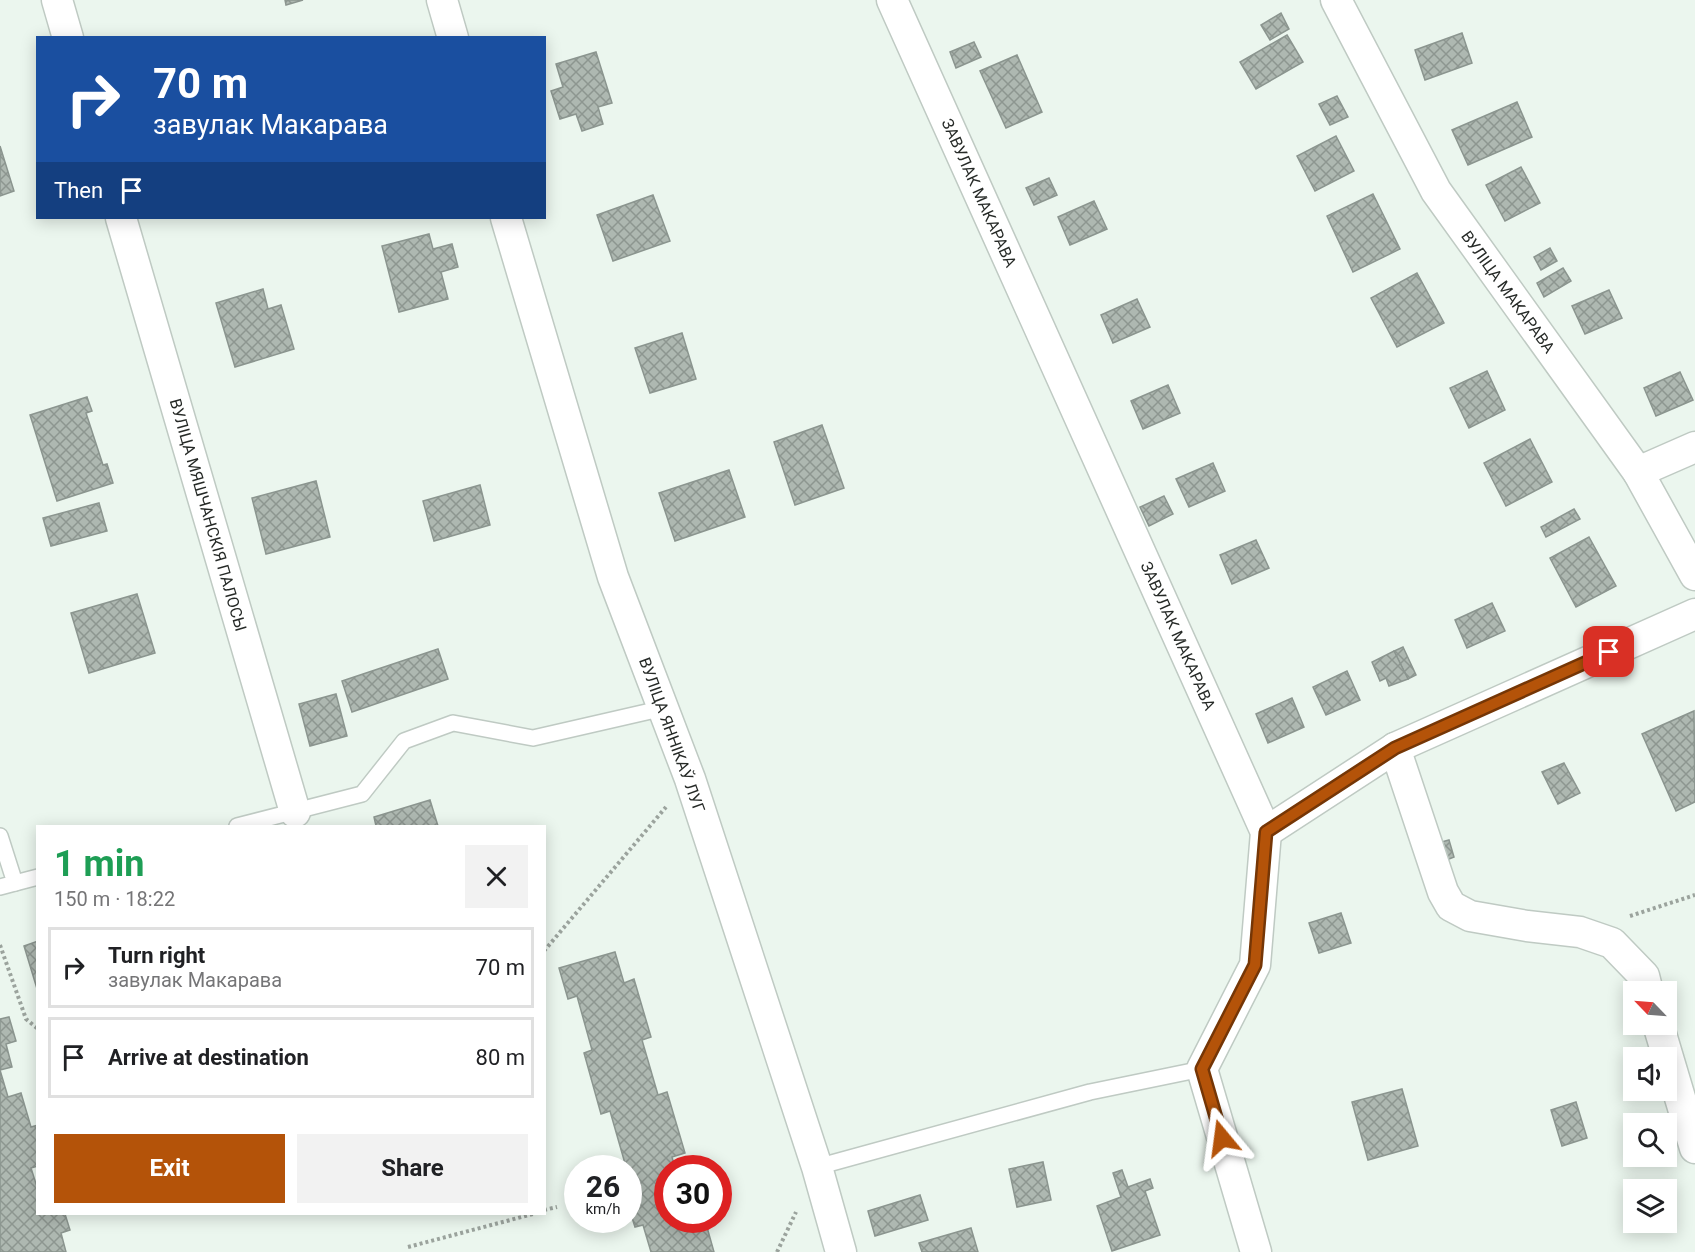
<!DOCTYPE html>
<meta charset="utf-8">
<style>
:root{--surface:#fff;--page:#f2f2f2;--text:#202124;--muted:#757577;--line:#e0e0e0;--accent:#b45309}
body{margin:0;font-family:Roboto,sans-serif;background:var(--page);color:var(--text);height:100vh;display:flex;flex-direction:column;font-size:22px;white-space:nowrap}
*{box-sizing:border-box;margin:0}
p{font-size:20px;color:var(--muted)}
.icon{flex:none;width:33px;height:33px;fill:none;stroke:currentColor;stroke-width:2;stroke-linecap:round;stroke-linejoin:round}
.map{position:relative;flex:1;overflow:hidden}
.sheet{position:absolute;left:36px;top:825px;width:510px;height:390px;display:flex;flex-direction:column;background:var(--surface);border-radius:0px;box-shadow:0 3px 15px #0003}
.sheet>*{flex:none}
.hud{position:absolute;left:36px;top:36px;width:510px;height:183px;border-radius:0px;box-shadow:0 3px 15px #0003;background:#1a4fa0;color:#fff;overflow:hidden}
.needle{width:39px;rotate:295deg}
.controls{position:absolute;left:1623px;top:981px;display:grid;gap:12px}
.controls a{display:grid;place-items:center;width:54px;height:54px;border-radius:0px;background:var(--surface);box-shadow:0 3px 15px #0003;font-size:30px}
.speed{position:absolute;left:564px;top:1155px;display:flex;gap:12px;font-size:30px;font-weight:700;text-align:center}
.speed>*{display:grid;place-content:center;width:78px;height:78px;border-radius:50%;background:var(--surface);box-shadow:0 3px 15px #0003;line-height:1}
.speed small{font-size:15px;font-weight:400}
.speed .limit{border:9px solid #d22;background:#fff;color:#111}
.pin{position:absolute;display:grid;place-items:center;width:51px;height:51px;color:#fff;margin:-26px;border-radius:12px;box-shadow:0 3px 9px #0006}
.me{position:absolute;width:66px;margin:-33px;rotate:344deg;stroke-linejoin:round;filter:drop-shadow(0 0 4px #0008)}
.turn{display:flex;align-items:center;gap:21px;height:126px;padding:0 18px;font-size:27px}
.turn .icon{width:78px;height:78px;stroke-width:2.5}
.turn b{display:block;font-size:42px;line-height:51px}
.then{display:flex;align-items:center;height:57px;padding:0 18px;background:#0003;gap:12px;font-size:22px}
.round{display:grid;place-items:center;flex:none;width:63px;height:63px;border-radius:0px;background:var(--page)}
.overview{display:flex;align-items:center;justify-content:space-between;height:102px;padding:0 18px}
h1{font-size:36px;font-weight:700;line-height:45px;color:#1e9e55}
.button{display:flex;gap:12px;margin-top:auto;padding:12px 18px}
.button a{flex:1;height:69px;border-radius:0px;background:var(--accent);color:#fff;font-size:24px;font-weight:700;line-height:69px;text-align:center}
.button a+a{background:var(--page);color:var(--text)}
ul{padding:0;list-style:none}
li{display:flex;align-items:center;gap:18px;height:81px;margin:0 12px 9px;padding:0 6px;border:3px solid var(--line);border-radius:0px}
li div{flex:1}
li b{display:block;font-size:22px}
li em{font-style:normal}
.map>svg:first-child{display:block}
</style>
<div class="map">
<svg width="1695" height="1252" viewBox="0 0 1695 1252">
<defs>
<pattern id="building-cross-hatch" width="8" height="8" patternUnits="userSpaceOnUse" patternTransform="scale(1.5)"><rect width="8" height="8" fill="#aeb8b1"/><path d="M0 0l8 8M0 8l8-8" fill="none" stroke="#8d9690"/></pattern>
</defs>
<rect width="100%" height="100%" fill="#ebf6ee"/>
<!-- building -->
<g fill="url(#building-cross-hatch)" stroke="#8b958f" stroke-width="1.5">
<polygon points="285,0 303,0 286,5"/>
<polygon points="1281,13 1289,29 1270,40 1261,25"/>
<polygon points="1462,33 1472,63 1425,80 1415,50"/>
<polygon points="1287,35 1303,62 1256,89 1240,62"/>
<polygon points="974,42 981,57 956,68 950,52"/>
<polygon points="596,52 612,103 598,107 603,124 582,131 576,114 560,119 551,91 563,87 556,64"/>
<polygon points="1017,55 1042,112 1006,128 980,71"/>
<polygon points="1337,96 1348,117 1330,125 1319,104"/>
<polygon points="1517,102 1532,137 1468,165 1452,130"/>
<polygon points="1336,136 1354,171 1315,191 1297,156"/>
<polygon points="0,146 14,191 0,196"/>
<polygon points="1521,167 1540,203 1505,221 1486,185"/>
<polygon points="1049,178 1057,195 1034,205 1026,188"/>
<polygon points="1373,194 1400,249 1353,272 1327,216"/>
<polygon points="653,195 670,241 613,261 597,215"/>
<polygon points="1094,201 1107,229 1070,245 1058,217"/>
<polygon points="429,234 433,249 452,244 458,267 441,272 448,299 399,312 382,246"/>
<polygon points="1550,248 1557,261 1541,270 1534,257"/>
<polygon points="1563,268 1571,281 1544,297 1537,283"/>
<polygon points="1417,273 1444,323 1397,347 1371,298"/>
<polygon points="263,289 268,309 281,305 294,349 235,367 216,303"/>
<polygon points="1609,290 1622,318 1585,334 1572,306"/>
<polygon points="1137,299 1150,327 1113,343 1101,315"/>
<polygon points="682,333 696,379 650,393 635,348"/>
<polygon points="1487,371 1505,410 1469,428 1450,388"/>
<polygon points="1680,372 1693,400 1656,416 1644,388"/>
<polygon points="1168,385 1180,413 1143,429 1131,401"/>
<polygon points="87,397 92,411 86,413 103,465 107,464 113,483 57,501 30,415"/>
<polygon points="822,425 844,488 795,505 774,442"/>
<polygon points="1530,439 1552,482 1506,506 1484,463"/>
<polygon points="1213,463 1225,491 1189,507 1176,479"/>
<polygon points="729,470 745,517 675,541 659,493"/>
<polygon points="316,481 330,537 266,554 252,498"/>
<polygon points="480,485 490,525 434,541 423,501"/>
<polygon points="1164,496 1173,514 1149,526 1140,507"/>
<polygon points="99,503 107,531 51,546 43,518"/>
<polygon points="1574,509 1580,519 1546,537 1541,527"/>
<polygon points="1589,537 1616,586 1576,607 1550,558"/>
<polygon points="1256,540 1269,568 1232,584 1220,555"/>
<polygon points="137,594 155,653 89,673 71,613"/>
<polygon points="1492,603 1505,631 1467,648 1455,620"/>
<polygon points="1403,647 1416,675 1408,679 1394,651"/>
<polygon points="438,649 448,679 352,712 342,681"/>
<polygon points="1394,651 1408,679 1389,686 1386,678 1380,681 1372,662"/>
<polygon points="1347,671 1360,700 1326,715 1313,687"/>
<polygon points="336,694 347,736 310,746 299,704"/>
<polygon points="1292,698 1304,727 1268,743 1256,714"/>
<polygon points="1694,711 1695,802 1676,811 1642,734"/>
<polygon points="1564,763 1580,793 1558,804 1542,772"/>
<polygon points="430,800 438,826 376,826 374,817"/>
<polygon points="1449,840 1454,857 1444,861 1438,843"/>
<polygon points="1341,913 1351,943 1319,953 1309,923"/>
<polygon points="38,941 38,992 24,946"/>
<polygon points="615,952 624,983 634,979 651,1037 642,1040 658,1095 667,1092 685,1153 672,1157 675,1168 668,1168 668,1220 705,1220 714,1252 651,1252 643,1225 635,1227 628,1205 628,1168 620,1168 626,1167 610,1111 601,1114 584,1053 592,1050 577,996 568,999 559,968"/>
<polygon points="9,1017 16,1041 6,1044 12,1067 0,1070 8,1097 21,1093 31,1127 38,1125 38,1166 31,1168 38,1190 38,1214 65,1214 70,1230 61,1233 66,1252 0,1252 0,1019"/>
<polygon points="1402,1089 1418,1146 1368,1160 1352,1102"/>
<polygon points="1576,1102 1587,1138 1562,1146 1551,1110"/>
<polygon points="1043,1162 1051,1200 1017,1207 1009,1169"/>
<polygon points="1122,1170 1128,1187 1150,1179 1153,1188 1145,1191 1160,1235 1112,1251 1097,1206 1121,1197 1113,1173"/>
<polygon points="920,1195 928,1220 875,1236 868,1211"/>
<polygon points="971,1228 978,1252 922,1252 919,1243"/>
</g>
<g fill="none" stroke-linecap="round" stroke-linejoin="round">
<defs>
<g id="service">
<polyline points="237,826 362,794 404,741 453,723 533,738 664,708"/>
<polyline points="0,836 15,883 0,887"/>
<polyline points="15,883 38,877"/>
<polyline points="817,1167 1090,1092 1202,1069"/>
</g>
<g id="minor">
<polyline points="57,0 68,38"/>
<polyline points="442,0 453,38"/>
<polyline points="892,0 1266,832 1255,965 1202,1069 1256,1252"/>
<polyline points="1336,0 1436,191 1638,472 1695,575"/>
<polyline points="121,218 295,812"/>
<polyline points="506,218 613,577 690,779 817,1167 841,1252"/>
<polyline points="1638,472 1695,447"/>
<polyline points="1395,748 1443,892 1451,906 1470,916 1527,926 1580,932 1612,943 1644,976 1648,992"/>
<polyline points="1266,832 1395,748 1695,614"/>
<polyline points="1658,1024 1695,1148"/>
</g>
</defs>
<!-- service casing -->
<use href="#service" stroke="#bfcac3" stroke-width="18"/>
<!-- minor casing -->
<use href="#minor" stroke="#bfcac3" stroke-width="33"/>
<!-- path -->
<g stroke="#9ba39d" stroke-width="4" stroke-dasharray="3 3" stroke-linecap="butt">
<polyline points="1630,916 1695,895"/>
<polyline points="0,945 26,1019 38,1029"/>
<polyline points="544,951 666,807"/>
<polyline points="544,1210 557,1207"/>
<polyline points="408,1247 533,1214"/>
<polyline points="777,1252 796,1212"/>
</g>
<!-- service -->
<use href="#service" stroke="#fff" stroke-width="15"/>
<!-- minor -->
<use href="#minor" stroke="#fff" stroke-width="30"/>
</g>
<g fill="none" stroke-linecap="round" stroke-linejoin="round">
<defs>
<polyline id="route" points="1222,1138 1202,1069 1255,965 1266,832 1395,748 1609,652"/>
</defs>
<!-- route casing -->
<use href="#route" stroke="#753606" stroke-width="15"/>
<!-- route -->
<use href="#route" stroke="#b45309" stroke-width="10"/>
</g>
<g text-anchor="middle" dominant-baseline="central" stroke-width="4.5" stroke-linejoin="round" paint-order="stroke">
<!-- street labels -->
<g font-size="16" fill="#262a27" stroke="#fff">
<text transform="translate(979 193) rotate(66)">ЗАВУЛАК МАКАРАВА</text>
<text transform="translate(1508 292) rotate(54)">ВУЛІЦА МАКАРАВА</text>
<text transform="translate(208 515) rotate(74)">ВУЛІЦА МЯШЧАНСКІЯ ПАЛОСЫ</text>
<text transform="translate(1178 636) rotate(66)">ЗАВУЛАК МАКАРАВА</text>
<text transform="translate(672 735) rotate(70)">ВУЛІЦА ЯННІКАЎ ЛУГ</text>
</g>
</g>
</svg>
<div class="controls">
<a><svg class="needle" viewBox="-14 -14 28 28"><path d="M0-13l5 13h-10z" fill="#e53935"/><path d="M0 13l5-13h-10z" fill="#757577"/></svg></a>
<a><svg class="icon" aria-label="sound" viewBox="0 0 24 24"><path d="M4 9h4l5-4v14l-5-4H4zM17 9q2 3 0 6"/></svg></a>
<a><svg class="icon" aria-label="search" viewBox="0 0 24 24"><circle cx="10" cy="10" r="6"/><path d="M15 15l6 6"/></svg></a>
<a><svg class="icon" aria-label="layers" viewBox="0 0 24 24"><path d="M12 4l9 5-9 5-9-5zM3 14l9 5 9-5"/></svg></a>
</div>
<div class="speed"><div>26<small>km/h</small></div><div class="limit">30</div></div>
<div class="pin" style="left:1609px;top:652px;background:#d93025"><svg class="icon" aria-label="arrive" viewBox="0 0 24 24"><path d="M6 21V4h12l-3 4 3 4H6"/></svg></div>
<svg class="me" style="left:1222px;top:1138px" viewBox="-20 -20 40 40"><path d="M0-17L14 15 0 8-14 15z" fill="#b45309" stroke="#fff" stroke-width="4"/></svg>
<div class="hud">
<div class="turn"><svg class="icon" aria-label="right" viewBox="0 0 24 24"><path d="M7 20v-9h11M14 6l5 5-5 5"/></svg><div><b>70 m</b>завулак Макарава</div></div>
<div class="then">Then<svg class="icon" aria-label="arrive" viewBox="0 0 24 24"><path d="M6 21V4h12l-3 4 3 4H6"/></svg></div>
</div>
<section class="sheet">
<div class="overview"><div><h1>1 min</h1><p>150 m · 18:22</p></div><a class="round"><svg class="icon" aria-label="close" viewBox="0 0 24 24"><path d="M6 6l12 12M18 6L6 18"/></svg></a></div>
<ul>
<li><svg class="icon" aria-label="right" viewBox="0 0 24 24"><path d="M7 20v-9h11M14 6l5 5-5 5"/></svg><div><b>Turn right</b><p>завулак Макарава</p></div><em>70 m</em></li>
<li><svg class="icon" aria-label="arrive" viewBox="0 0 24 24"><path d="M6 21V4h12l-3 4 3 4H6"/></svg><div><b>Arrive at destination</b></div><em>80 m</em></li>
</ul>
<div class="button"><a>Exit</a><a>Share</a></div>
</section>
</div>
